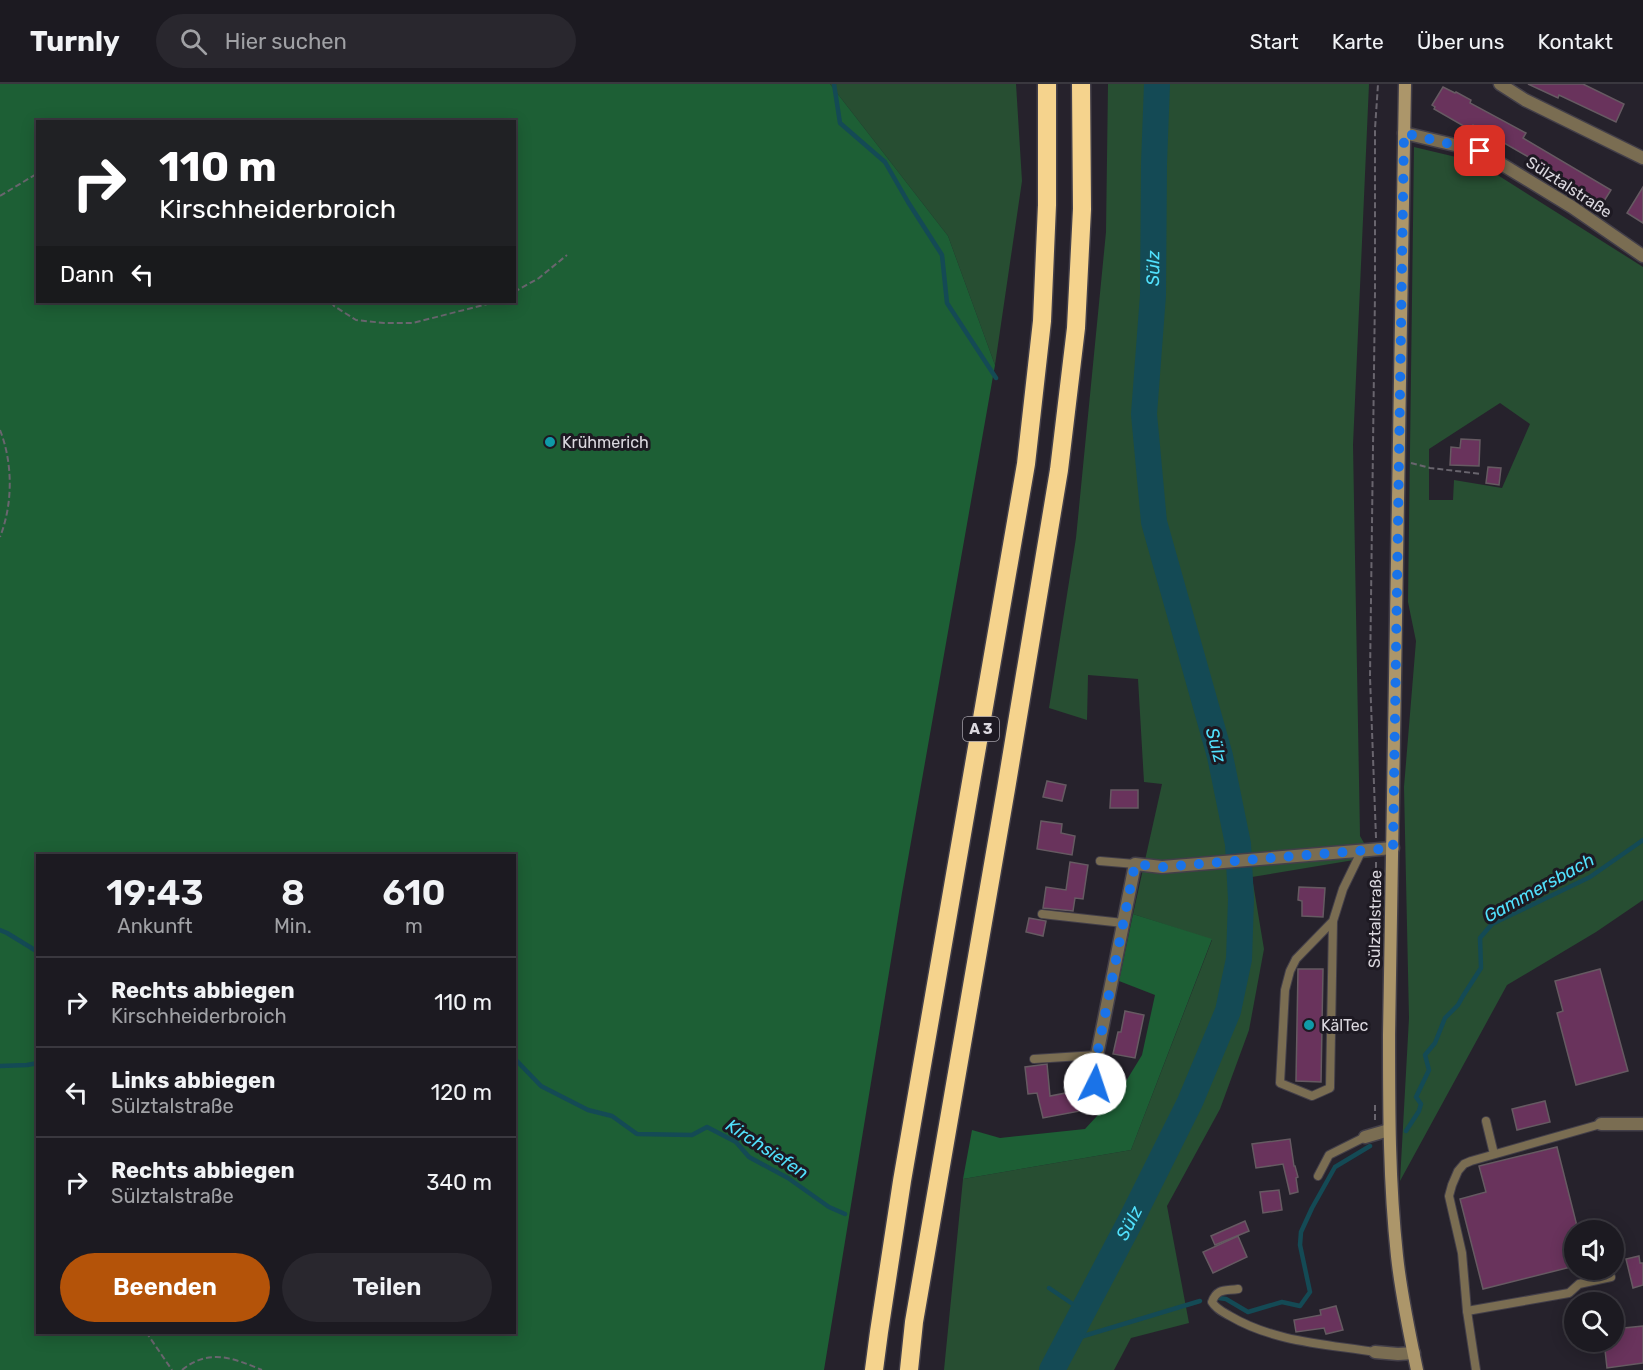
<!DOCTYPE html>
<html lang="de">
<meta charset="utf-8">
<style>
:root{--surface:#1c1a21;--page:#29272e;--text:#f1f3f6;--muted:#a0a1a5;--line:#3a383f;--accent:#b45309}
body{margin:0;font-family:Rubik,sans-serif;background:var(--page);color:var(--text);height:100vh;display:flex;flex-direction:column;font-size:22px;white-space:nowrap}
*{box-sizing:border-box;margin:0}
p{font-size:20px;color:var(--muted)}
.icon{flex:none;width:33px;height:33px;fill:none;stroke:currentColor;stroke-width:2;stroke-linecap:round;stroke-linejoin:round}
.map{position:relative;flex:1;overflow:hidden}
.sheet{position:absolute;left:36px;top:770px;width:480px;height:480px;display:flex;flex-direction:column;background:var(--surface);border-radius:0px;box-shadow:0 3px 15px #0003,0 0 0 2px var(--line)}
.sheet>*{flex:none}
.banner{position:absolute;left:36px;top:36px;width:480px;height:183px;border-radius:0px;box-shadow:0 3px 15px #0003,0 0 0 2px var(--line);background:#202124;color:#fff;overflow:hidden}
.buttons{position:absolute;left:1564px;top:1136px;display:grid;gap:12px}
.buttons a{display:grid;place-items:center;width:60px;height:60px;border-radius:50%;background:var(--surface);box-shadow:0 3px 15px #0003,0 0 0 2px var(--line);font-size:30px}
.pin{position:absolute;display:grid;place-items:center;width:51px;height:51px;color:#fff;margin:-26px;border-radius:12px;box-shadow:0 3px 9px #0006}
.me{position:absolute;width:66px;margin:-33px;rotate:4deg;stroke-linejoin:round;filter:drop-shadow(0 0 4px #0008)}
.turn{display:flex;align-items:center;gap:21px;height:126px;padding:0 24px;font-size:27px}
.turn .icon{width:78px;height:78px;stroke-width:2.5}
.turn b{display:block;font-size:42px;line-height:51px}
.then{display:flex;align-items:center;height:57px;padding:0 24px;background:#0003;gap:12px;font-size:22px}
.eta{display:flex;justify-content:space-evenly;align-items:center;height:102px;text-align:center}
.eta b{font-size:36px;font-weight:600;line-height:42px}
.primary-button{display:flex;gap:12px;margin-top:auto;padding:12px 24px}
.primary-button a{flex:1;height:69px;border-radius:36px;background:var(--accent);color:#fff;font-size:24px;font-weight:600;line-height:69px;text-align:center}
.primary-button a+a{background:var(--page);color:var(--text)}
ul{padding:0;list-style:none}
li{display:flex;align-items:center;gap:18px;height:90px;padding:0 24px;border-top:2px solid var(--line)}
li div{flex:1}
li b{display:block;font-size:22px}
li em{font-style:normal}
header{display:flex;align-items:center;gap:36px;box-sizing:border-box;height:84px;padding:0 30px;background:var(--surface);border-bottom:2px solid var(--line)}
header strong{font-size:28px}
nav{display:flex;gap:33px;margin-inline-start:auto;font-size:21px}
.search{width:420px;height:54px;background:var(--page);display:flex;align-items:center;gap:15px;box-sizing:border-box;padding:0 21px;border-radius:33px;color:var(--muted);font-size:22px}
.map>svg:first-child{display:block}
</style>
<header>
<strong>Turnly</strong>
<div class="search"><svg class="icon" aria-label="search" viewBox="0 0 24 24"><circle cx="10" cy="10" r="6"/><path d="M15 15l6 6"/></svg>Hier suchen</div>
<nav><a>Start</a><a>Karte</a><a>Über uns</a><a>Kontakt</a></nav>
</header>
<div class="map">
<svg width="1643" height="1286" viewBox="0 0 1643 1286">
<rect width="100%" height="100%" fill="#26222c"/>
<!-- green -->
<g fill="#274e32" fill-rule="evenodd">
<polygon points="830,0 1016,0 1022,97 995,281 948,152"/>
<polygon points="1108,0 1369,0 1353,361 1360,752 1372,773 1252,793 1264,865 1249,946 1220,1025 1167,1122 1189,1239 1131,1254 1114,1286 944,1286 963,1095 1131,1066 1212,856 1133,830 1162,700 1144,698 1138,595 1088,591 1087,636 1049,624 1076,454 1106,148"/>
<path d="M1414,63L1477,78L1643,183V816L1596,848L1507,901L1400,1097L1409,934L1404,703L1416,557L1408,518ZM1500,319L1530,340L1502,404L1454,396L1453,416H1429V365Z"/>
</g>
<!-- forest -->
<g fill="#1d5f35" fill-rule="evenodd">
<path d="M0,0H830L948,152L995,281L902,809L824,1286H0ZM38,38H514V218H38ZM38,771H514V1248H38Z"/>
<polygon points="1133,830 1212,855 1131,1066 963,1095 972,1046 1000,1054 1085,1045 1120,1007 1142,971 1155,911 1119,897"/>
</g>
<g fill="none" stroke-linecap="round" stroke-linejoin="round">
<!-- stream -->
<g stroke="#144a55" stroke-width="4.5">
<polyline points="834,0 840,39 885,78 908,118 942,171 947,219 996,294"/>
<polyline points="0,846 7,849 38,868"/>
<polyline points="514,974 541,1002 588,1026 612,1032 637,1050 692,1051 707,1043 736,1058 749,1073 788,1094 829,1123 845,1130"/>
<polyline points="0,982 27,981 38,979"/>
<polyline points="1406,1047 1419,1027 1421,1020 1416,1013 1429,986 1425,971 1435,959 1445,934 1458,921 1463,912 1481,884 1480,854 1492,840 1590,793 1643,756"/>
<polyline points="1049,1204 1083,1227"/>
<polyline points="1219,1214 1226,1215 1248,1228 1282,1218 1300,1222 1310,1208 1300,1161 1301,1148 1312,1124 1335,1083 1370,1062"/>
<polyline points="1067,1257 1200,1217"/>
</g>
<!-- river -->
<path stroke="#144a55" stroke-width="26" id="s1" d="M1052,1286L1131,1136L1190,1018L1228,927L1239,875L1241,815L1238,760L1220,672L1154,438L1144,330L1153,211L1154,80L1157,0"/>
</g>
<!-- building -->
<g fill="#69335c" stroke="#665a62" stroke-width="1.5">
<polygon points="1528,0 1583,0 1624,20 1616,38 1559,11 1558,14"/>
<polygon points="1443,3 1455,9 1456,8 1471,16 1470,19 1526,49 1523,54 1611,106 1601,122 1529,80 1532,75 1473,41 1471,44 1468,42 1467,44 1434,25 1435,23 1432,21"/>
<polygon points="1643,103 1643,139 1627,129"/>
<polygon points="1461,355 1480,356 1479,382 1450,381 1451,363 1460,364"/>
<polygon points="1488,383 1501,384 1499,401 1486,399"/>
<polygon points="1047,697 1066,701 1062,717 1043,713"/>
<polygon points="1111,706 1138,706 1138,724 1110,724"/>
<polygon points="1041,737 1062,740 1061,749 1075,752 1072,771 1037,765"/>
<polygon points="1070,778 1088,781 1083,815 1075,814 1073,827 1043,824 1046,803 1066,806"/>
<polygon points="1299,803 1325,804 1323,833 1302,832 1302,817 1298,816"/>
<polygon points="1029,834 1046,837 1043,852 1026,848"/>
<polygon points="1298,885 1323,885 1321,998 1296,997"/>
<polygon points="1600,885 1628,987 1576,1001 1557,929 1563,927 1555,897"/>
<polygon points="1125,927 1144,931 1135,974 1113,970 1118,948 1121,948"/>
<polygon points="1047,980 1050,1012 1076,1007 1080,1027 1043,1034 1037,1009 1028,1010 1025,983"/>
<polygon points="1545,1017 1550,1038 1517,1046 1512,1025"/>
<polygon points="1290,1055 1294,1082 1295,1082 1298,1093 1296,1094 1298,1108 1290,1110 1283,1080 1256,1084 1252,1060"/>
<polygon points="1557,1063 1578,1146 1575,1146 1575,1182 1483,1205 1460,1115 1486,1108 1479,1082"/>
<polygon points="1279,1106 1282,1126 1263,1129 1260,1108"/>
<polygon points="1245,1137 1249,1147 1215,1161 1211,1152"/>
<polygon points="1238,1152 1247,1173 1213,1189 1203,1168"/>
<polygon points="1639,1172 1640,1179 1643,1179 1643,1201 1633,1204 1626,1175"/>
<polygon points="1336,1222 1343,1246 1326,1250 1324,1244 1296,1248 1294,1236 1321,1231 1320,1226"/>
<polygon points="1643,1242 1643,1279 1607,1284 1604,1257 1614,1257 1614,1245"/>
</g>
<g fill="none" stroke-linecap="round" stroke-linejoin="round">
<defs>
<g id="lane">
<polyline points="1100,777 1135,780"/>
<polyline points="1042,830 1123,839"/>
<polyline points="1333,837 1330,1004 1312,1012 1280,999 1285,906 1290,887 1296,875 1333,837 1343,805 1362,766"/>
<polyline points="1034,975 1097,971 1095,1000"/>
<polyline points="1486,1037 1494,1070"/>
<polyline points="1318,1092 1329,1071 1365,1053"/>
<path d="M1238,1205C1225,1207 1217,1204 1212,1218C1216,1225 1223,1228 1230,1232C1274,1258 1326,1260 1375,1268"/>
<polyline points="1467,1227 1569,1209 1579,1200 1611,1193"/>
<polyline points="1476,1286 1467,1227 1462,1169 1449,1112 1452,1101 1458,1087 1464,1080 1471,1077 1601,1040"/>
</g>
<g id="street">
<polyline points="1500,0 1525,16 1643,74"/>
<polyline points="1404,49 1480,67 1572,123 1643,172"/>
<polyline points="1097,971 1135,780 1162,783 1393,764"/>
<polyline points="1601,1040 1643,1040"/>
<polyline points="1365,1053 1389,1046"/>
<polyline points="1375,1268 1398,1270 1414,1269"/>
</g>
<path id="secondary" d="M1405,0L1389,951C1389,1025 1389,1098 1397,1172C1401,1210 1409,1248 1417,1286"/>
<g id="highway">
<polyline points="874,1286 879,1248 902,1097 1026,380 1042,237 1047,121 1047,0"/>
<polyline points="909,1286 914,1238 1006,705 1059,386 1076,244 1082,125 1081,0"/>
</g>
</defs>
<!-- lane casing -->
<use href="#lane" stroke="#433f49" stroke-width="10"/>
<!-- street casing -->
<use href="#street" stroke="#433f49" stroke-width="15"/>
<!-- secondary casing -->
<use href="#secondary" stroke="#433f49" stroke-width="15"/>
<!-- highway casing -->
<use href="#highway" stroke="#433f49" stroke-width="21"/>
<!-- path -->
<g stroke="#69656e" stroke-width="2" stroke-dasharray="6 3" stroke-linecap="butt">
<polyline points="132,38 139,35 153,38"/>
<polyline points="0,112 38,89"/>
<polyline points="514,208 539,194 567,171"/>
<polyline points="331,218 334,222 356,236 384,239 413,239 495,218"/>
<path d="M0,346C13,379 13,420 0,453"/>
<polyline points="1411,379 1430,384 1482,390"/>
<polyline points="1376,754 1370,593 1375,209 1375,45 1378,0"/>
<polyline points="1376,874 1376,777"/>
<polyline points="1375,1036 1375,1020"/>
<polyline points="146,1248 172,1286"/>
<path d="M182,1286C209,1264 233,1274 262,1286"/>
</g>
<!-- lane -->
<use href="#lane" stroke="#7a6d52" stroke-width="8"/>
<!-- street -->
<use href="#street" stroke="#7a6d52" stroke-width="12"/>
<!-- secondary -->
<use href="#secondary" stroke="#ac966a" stroke-width="12"/>
<!-- highway -->
<use href="#highway" stroke="#f5d38d" stroke-width="18"/>
</g>
<g fill="none" stroke-linecap="round" stroke-linejoin="round">
<!-- route -->
<polyline stroke="#1a73e8" stroke-width="10" stroke-dasharray="0 18" points="1095,1000 1097,971 1135,780 1162,783 1393,764 1404,49 1480,67"/>
</g>
<!-- markers -->
<g fill="#0f9aa8" stroke="#1d1922" stroke-width="2">
<circle cx="550" cy="358" r="6"/>
<circle cx="1309" cy="941" r="6"/>
</g>
<g text-anchor="middle" dominant-baseline="central" stroke-width="6" stroke-linejoin="round" paint-order="stroke">
<!-- shield labels -->
<rect fill="#1d1922" stroke="#a29fa6" stroke-width="1.5" x="963" y="633" width="36" height="24" rx="4.5"/>
<g font-size="15" font-weight="bold" fill="#dbd8df">
<text x="981" y="645">A 3</text>
</g>
<!-- street labels -->
<g font-size="16" fill="#dbd8df" stroke="#1d1922">
<text transform="translate(1569 103) rotate(33)">Sülztalstraße</text>
<text transform="translate(1375 835) rotate(-89)">Sülztalstraße</text>
</g>
<!-- poi labels -->
<g font-size="16" fill="#dbd8df" stroke="#1d1922" text-anchor="start">
<text x="562" y="358">Krühmerich</text>
<text x="1321" y="941">KälTec</text>
</g>
<!-- water labels -->
<g font-size="18" font-style="italic" fill="#51e0fc" stroke="#1d1922">
<text stroke="none"><textPath href="#s1" startOffset="1156">Sülz</textPath></text>
<text transform="translate(1216 661) rotate(75)">Sülz</text>
<text transform="translate(1539 804) rotate(-29)">Gammersbach</text>
<text transform="translate(767 1065) rotate(33)">Kirchsiefen</text>
<text stroke="none"><textPath href="#s1" startOffset="166">Sülz</textPath></text>
</g>
</g>
</svg>
<div class="buttons">
<a><svg class="icon" aria-label="sound" viewBox="0 0 24 24"><path d="M4 9h4l5-4v14l-5-4H4zM17 9q2 3 0 6"/></svg></a>
<a><svg class="icon" aria-label="search" viewBox="0 0 24 24"><circle cx="10" cy="10" r="6"/><path d="M15 15l6 6"/></svg></a>
</div>
<div class="pin" style="left:1480px;top:67px;background:#d93025"><svg class="icon" aria-label="arrive" viewBox="0 0 24 24"><path d="M6 21V4h12l-3 4 3 4H6"/></svg></div>
<svg class="me" style="left:1095px;top:1000px" viewBox="-20 -20 40 40"><circle r="19" fill="#fff"/><path d="M0-13L10 11 0 6-10 11z" fill="#1a73e8"/></svg>
<div class="banner">
<div class="turn"><svg class="icon" aria-label="right" viewBox="0 0 24 24"><path d="M7 20v-9h11M14 6l5 5-5 5"/></svg><div><b>110 m</b>Kirschheiderbroich</div></div>
<div class="then">Dann<svg class="icon" aria-label="left" viewBox="0 0 24 24"><path d="M17 20v-9H6M10 6l-5 5 5 5"/></svg></div>
</div>
<section class="sheet">
<div class="eta">
<div><b>19:43</b><p>Ankunft</p></div>
<div><b>8</b><p>Min.</p></div>
<div><b>610</b><p>m</p></div>
</div>
<ul>
<li><svg class="icon" aria-label="right" viewBox="0 0 24 24"><path d="M7 20v-9h11M14 6l5 5-5 5"/></svg><div><b>Rechts abbiegen</b><p>Kirschheiderbroich</p></div><em>110 m</em></li>
<li><svg class="icon" aria-label="left" viewBox="0 0 24 24"><path d="M17 20v-9H6M10 6l-5 5 5 5"/></svg><div><b>Links abbiegen</b><p>Sülztalstraße</p></div><em>120 m</em></li>
<li><svg class="icon" aria-label="right" viewBox="0 0 24 24"><path d="M7 20v-9h11M14 6l5 5-5 5"/></svg><div><b>Rechts abbiegen</b><p>Sülztalstraße</p></div><em>340 m</em></li>
</ul>
<div class="primary-button"><a>Beenden</a><a>Teilen</a></div>
</section>
</div>
